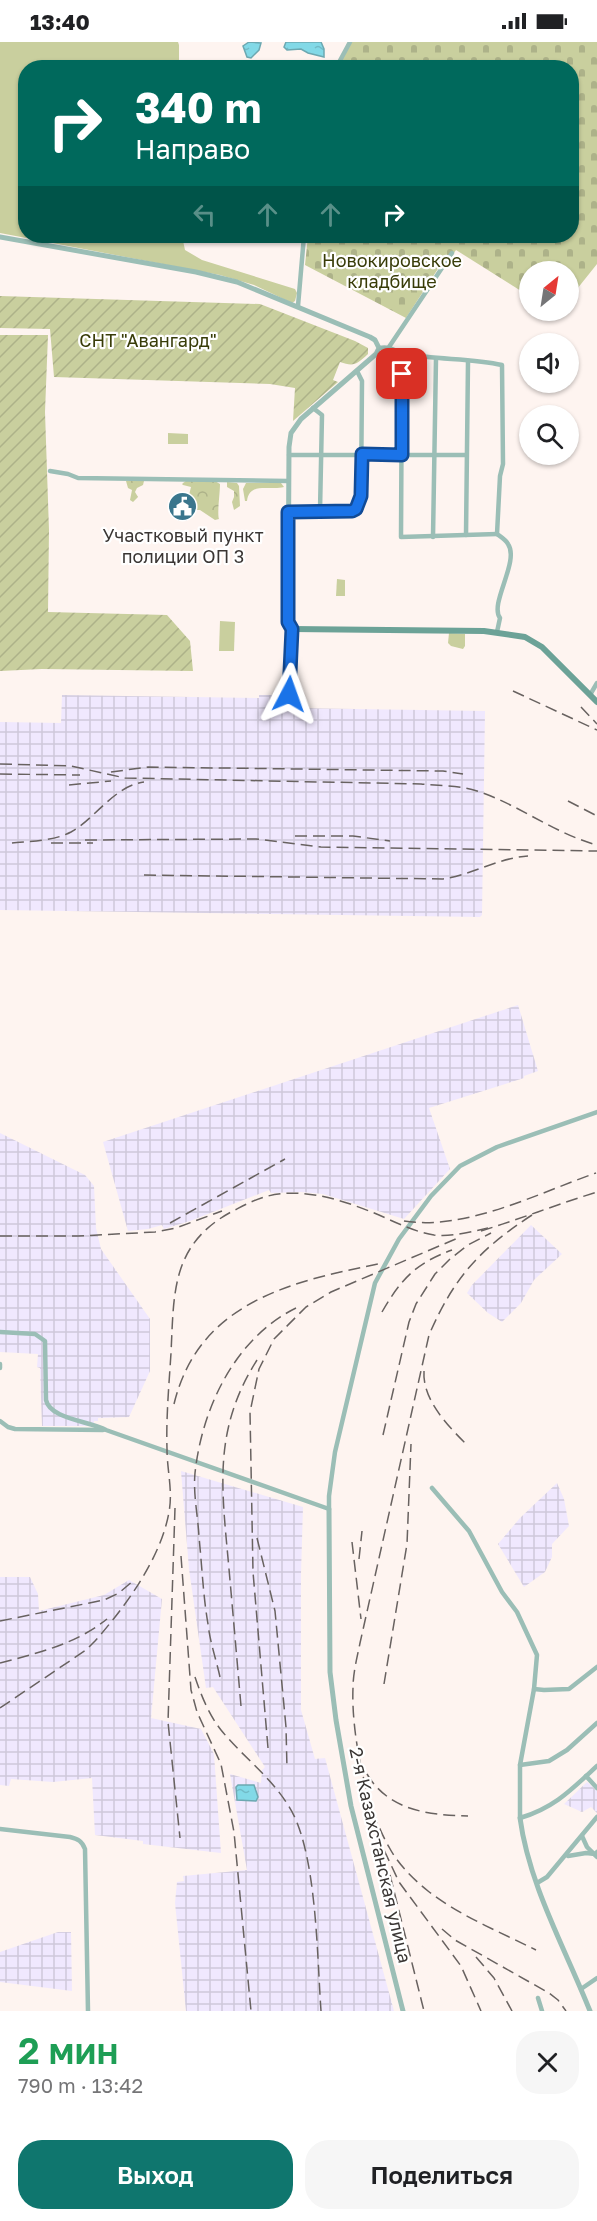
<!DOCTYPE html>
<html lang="ru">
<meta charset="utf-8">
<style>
:root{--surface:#fff;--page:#f6f6f6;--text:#202124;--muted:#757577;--accent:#0f766e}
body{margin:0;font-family:"Golos Text",sans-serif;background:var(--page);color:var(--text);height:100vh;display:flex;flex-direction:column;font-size:22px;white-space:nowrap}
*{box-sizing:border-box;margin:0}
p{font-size:20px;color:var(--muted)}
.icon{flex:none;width:33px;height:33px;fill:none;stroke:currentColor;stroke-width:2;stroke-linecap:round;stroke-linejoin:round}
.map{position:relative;height:1969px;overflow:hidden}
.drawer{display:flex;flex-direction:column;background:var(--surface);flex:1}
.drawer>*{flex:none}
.guide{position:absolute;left:18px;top:18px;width:561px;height:183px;border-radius:24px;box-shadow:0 2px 4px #0004;background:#00695c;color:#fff;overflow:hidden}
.needle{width:39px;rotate:30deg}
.controls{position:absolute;left:519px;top:219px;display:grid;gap:12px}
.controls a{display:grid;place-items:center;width:60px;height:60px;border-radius:50%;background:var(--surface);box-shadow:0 2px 4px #0004;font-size:30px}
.pin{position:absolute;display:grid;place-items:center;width:51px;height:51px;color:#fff;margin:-26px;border-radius:12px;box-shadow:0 3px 9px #0006}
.me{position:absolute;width:66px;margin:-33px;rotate:4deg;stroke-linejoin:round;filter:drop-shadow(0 0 4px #0008)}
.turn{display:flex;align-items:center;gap:21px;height:126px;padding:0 18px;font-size:27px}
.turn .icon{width:78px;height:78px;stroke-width:2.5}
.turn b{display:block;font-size:42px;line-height:51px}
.lanes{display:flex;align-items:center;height:57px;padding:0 18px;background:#0003;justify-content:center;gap:30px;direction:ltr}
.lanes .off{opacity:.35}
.round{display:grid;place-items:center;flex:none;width:63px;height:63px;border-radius:24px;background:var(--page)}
.summary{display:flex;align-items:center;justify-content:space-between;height:102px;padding:0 18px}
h1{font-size:36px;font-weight:600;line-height:45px;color:#1e9e55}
.action{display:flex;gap:12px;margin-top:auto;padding:12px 18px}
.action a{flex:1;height:69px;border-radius:24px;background:var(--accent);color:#fff;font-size:24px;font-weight:600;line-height:69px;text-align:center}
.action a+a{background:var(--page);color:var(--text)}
.status{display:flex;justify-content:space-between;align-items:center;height:42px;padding:0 30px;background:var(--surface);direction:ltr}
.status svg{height:16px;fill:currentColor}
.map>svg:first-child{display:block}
</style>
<div class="status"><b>13:40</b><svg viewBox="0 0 49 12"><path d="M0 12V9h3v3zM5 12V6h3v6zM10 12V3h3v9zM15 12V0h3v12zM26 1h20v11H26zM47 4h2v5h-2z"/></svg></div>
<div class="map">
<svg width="597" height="1969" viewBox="0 0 597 1969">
<defs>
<pattern id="industrial-grid" width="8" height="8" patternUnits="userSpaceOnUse" patternTransform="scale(1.5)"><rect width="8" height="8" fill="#f0e8fe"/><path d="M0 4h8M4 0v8" fill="none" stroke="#cfc8da"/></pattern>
<pattern id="forest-crowns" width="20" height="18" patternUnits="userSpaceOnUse" patternTransform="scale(1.5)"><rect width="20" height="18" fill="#c9cf9e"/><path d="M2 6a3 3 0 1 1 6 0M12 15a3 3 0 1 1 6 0" fill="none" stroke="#adb289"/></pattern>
<pattern id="cemetery-stones" width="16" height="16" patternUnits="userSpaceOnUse" patternTransform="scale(1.5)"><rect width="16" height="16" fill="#c9cf9e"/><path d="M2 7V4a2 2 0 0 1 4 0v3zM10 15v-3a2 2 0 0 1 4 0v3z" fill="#adb289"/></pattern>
<pattern id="garden-furrows" width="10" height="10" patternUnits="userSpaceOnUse" patternTransform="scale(1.5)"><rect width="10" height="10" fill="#c9cf9e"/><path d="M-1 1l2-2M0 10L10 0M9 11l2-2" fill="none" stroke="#adb289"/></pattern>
<pattern id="water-ripples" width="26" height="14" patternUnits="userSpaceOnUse" patternTransform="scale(1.5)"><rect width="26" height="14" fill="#82d9e7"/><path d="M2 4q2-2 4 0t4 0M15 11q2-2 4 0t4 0" fill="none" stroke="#71bbc7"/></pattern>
</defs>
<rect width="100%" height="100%" fill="#fef4f0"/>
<!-- industrial -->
<g fill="url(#industrial-grid)">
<polygon points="62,653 259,656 259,653 273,653 279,655 280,657 291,657 291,666 485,669 482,873 480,875 0,868 0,680 61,681"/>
<polygon points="518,963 538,1029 524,1034 524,1036 429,1066 450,1127 404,1177 323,1152 301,1150 271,1151 269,1148 190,1179 164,1187 162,1183 148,1187 128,1189 103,1100"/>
<polygon points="0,1091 85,1133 94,1144 96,1186 101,1207 150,1277 150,1329 129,1375 98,1376 98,1379 94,1379 94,1384 42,1384 40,1326 37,1325 38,1312 0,1310"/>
<polygon points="531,1183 562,1212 534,1238 521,1261 502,1280 488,1271 467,1251 472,1243"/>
<polygon points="181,1429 303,1465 301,1532 301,1668 315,1717 325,1716 394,1969 186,1969 175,1861 177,1840 184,1839 183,1834 247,1828 230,1732 261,1741 262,1728 265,1725 213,1645 206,1646 189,1527"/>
<polygon points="557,1441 564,1457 569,1484 552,1502 552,1515 545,1530 524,1545 498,1502 520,1476"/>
<polygon points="0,1535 30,1535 38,1552 39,1569 104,1553 129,1538 162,1557 151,1676 201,1687 214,1712 221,1811 143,1802 143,1799 95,1793 92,1736 53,1740 11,1737 9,1744 0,1743"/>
<polygon points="587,1740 597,1749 597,1771 591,1765 582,1770 564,1762"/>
<polygon points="58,1890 71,1890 72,1949 0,1940 0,1910"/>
</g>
<!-- green -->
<g fill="#c9cf9e">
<polygon points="0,0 178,0 179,3 179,25 26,26 26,194 182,194 185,208 202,218 295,247 297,251 295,259 292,261 254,243 220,233 0,191"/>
<polygon points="168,391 188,392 188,402 168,402"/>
<polygon points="337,537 345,538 345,554 336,554"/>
<polygon points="220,579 235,580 234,609 219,609"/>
<polygon points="449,591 465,592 465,604 463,607 451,604 448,601"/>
</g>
<!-- forest -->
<g fill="url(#forest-crowns)">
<polygon points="139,437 144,439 143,443 137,446 135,450 138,455 133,460 130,458 132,448 128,446 126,439"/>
<path d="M187,438L215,439L220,442C220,451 217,472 219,477L215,478L200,468H193L195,459L189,453L191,445L183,443L182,442Z"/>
<polygon points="227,440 237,441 239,444 240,464 234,468 232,460 234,455 234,449 227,445"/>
<path d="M246,441H281L284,445C271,449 249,439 247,459H245L243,447Z"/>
</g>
<!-- cemetery -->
<polygon fill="url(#cemetery-stones)" points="351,0 597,0 597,222 569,257 568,230 530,230 529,254 456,208 447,221 443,219 406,276 305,223 308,194 572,194 572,26 338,25"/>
<!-- garden -->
<g fill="url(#garden-furrows)">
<path d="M0,254L260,262L355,299L368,306V312C357,322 354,325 340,320L333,338L338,340L293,379L295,346L270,342L54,335L50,287L0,286Z"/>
<polygon points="0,293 48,293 45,370 49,488 48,570 167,573 190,599 193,629 42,627 0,629"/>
</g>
<!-- water -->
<g fill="url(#water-ripples)" stroke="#6ca8b1" stroke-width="1.5">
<polygon points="249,0 261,1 259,8 251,16 247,15 243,4"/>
<polygon points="286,0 321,0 324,7 324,15 308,11 301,7 287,8 284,5"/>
<polygon points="238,1743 254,1743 258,1755 256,1759 237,1758 236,1745"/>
</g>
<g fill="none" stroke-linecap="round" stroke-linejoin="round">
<!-- minor -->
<g stroke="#9bbeb6" stroke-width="4.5">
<polyline points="336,26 350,0"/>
<polyline points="298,264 304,194"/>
<polyline points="389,305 452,211"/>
<path d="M379,306C393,304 395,310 406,312C437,318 472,316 502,323L503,422L500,434L497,492"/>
<polyline points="402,311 401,495 497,492"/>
<polyline points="313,366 322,373 320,469"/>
<polyline points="289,413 466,413"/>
<polyline points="50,429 68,432 78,436 288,439"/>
<polyline points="288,470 352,469 359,463 361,454 362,339 357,329"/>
<path d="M497,492C501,495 506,498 508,502C520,519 489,562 500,576L497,590"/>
<polyline points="466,493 468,320"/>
<polyline points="433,495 436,317"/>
<polyline points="289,652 292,587"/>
<polyline points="590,653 597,641"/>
<path d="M0,1290L35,1292L45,1299L46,1358C50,1377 89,1379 106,1388L329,1467V1454L335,1410L375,1241L399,1197L431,1154L460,1124L497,1105L597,1070"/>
<polyline points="0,1326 0,1322"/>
<polyline points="0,1379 8,1385 15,1387 103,1388"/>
<path d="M432,1446L469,1489L502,1550L517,1570L537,1613L534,1647L520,1723V1776C554,1766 571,1748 597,1724"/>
<polyline points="534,1647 544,1648 569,1647 597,1625"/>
<polyline points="520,1723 549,1719 567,1708 597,1681"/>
<polyline points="586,1734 597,1746"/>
<path d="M0,1787L70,1795C78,1797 82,1799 85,1807L88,1969"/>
<polyline points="582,1794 587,1805 597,1815"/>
<polyline points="568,1814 586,1811 595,1812 597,1810"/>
<polyline points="537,1841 547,1835 597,1775"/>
<polyline points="581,1947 597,1936"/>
<polyline points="538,1956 542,1969"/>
</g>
<!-- tertiary -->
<g stroke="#9bbeb6" stroke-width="5">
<polyline points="0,195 196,230 237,240 370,295 375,298 379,306 376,312 301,377 291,391 289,405 288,580 292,587"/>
<polyline points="329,1467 330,1630 336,1678 351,1764 403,1969"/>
<path d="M520,1776C529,1843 565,1906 590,1969"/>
</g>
<!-- secondary -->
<polyline stroke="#6ca297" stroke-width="6" points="292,587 484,589 525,595 542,605 597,660"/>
<!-- rail -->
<g stroke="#686260" stroke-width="1.5" stroke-dasharray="12 6" stroke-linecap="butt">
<polyline points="513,649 597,688"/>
<polyline points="581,665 597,682"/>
<path d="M0,722L71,724L125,736L421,742C439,744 459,743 477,749C518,762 553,791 597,803"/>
<polyline points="111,730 148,725 443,729 463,732"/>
<polyline points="0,732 80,733"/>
<polyline points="69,743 111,739"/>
<polyline points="568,759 597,774"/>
<polyline points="295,794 353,794 390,799"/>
<polyline points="85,798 256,797 321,805 597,809"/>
<path d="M12,801C31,799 54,799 71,790C96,776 114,744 144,740"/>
<polyline points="51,801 93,801"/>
<path d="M144,833L442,837C472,833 498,816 528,814"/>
<path d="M532,1173C480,1207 454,1235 429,1293L360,1601C357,1616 353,1631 353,1646C351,1691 366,1766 389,1805C398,1822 413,1837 428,1849C460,1874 500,1890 536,1908"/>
<path d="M404,1179C466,1189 538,1151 596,1131"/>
<polyline points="170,1181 285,1117"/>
<path d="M481,1189C520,1177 558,1162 597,1150"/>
<polyline points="0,1194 78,1194 155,1190 176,1186 222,1169"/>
<path d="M382,1270C401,1237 416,1221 452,1208"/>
<path d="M424,1329C422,1358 449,1385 468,1404"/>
<path d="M174,1362C199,1259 293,1239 383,1221"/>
<polyline points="383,1393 409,1280 416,1262 435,1232 450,1217 468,1203 491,1191"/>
<polyline points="175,1466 168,1680 180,1796"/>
<polyline points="257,1496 275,1569 286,1685 287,1727"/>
<polyline points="352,1500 361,1577"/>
<polyline points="181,1514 191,1648 197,1670 221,1722 234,1790 251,1969"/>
<polyline points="359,1517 362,1489"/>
<polyline points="0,1579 104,1558 119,1551 134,1538"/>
<path d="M0,1621C38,1611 76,1602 107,1577"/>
<path d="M195,1635C201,1653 209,1673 221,1688C242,1714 270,1734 288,1763C317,1806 317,1915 321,1969"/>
<path d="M220,1635C216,1617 210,1600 208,1582C203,1553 202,1524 199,1495C198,1474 193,1452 195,1431C202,1366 235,1296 296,1266"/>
<polyline points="384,1642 407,1502 411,1402"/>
<path d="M241,1664C237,1618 233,1572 229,1527C222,1448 212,1389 257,1318"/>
<path d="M0,1666L86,1608L95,1599C126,1564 161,1516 169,1470C173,1449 167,1428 167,1407C166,1375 169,1343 171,1311C174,1251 171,1203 231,1170C243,1164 255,1157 268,1154C306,1145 345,1159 379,1173C397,1181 415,1190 434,1193C452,1195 471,1190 488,1186"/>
<polyline points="268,1706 253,1530 250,1370 259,1327 274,1297 306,1265 331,1250 458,1196"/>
<path d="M367,1732C389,1769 429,1773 468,1774"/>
<polyline points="384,1808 399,1840 461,1924 481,1969"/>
<polyline points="390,1833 424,1969"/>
<polyline points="442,1887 455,1898 549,1951 558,1958 566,1969"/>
<polyline points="476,1915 494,1936 512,1969"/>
</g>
</g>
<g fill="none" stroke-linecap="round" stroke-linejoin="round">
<defs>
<polyline id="route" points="289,652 292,587 288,580 288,470 352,469 356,467 361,454 362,412 402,413 402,332"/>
</defs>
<!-- route casing -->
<use href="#route" stroke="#114b97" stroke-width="15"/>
<!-- route -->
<use href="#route" stroke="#1a73e8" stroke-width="10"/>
</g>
<!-- icons -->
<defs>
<symbol id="civic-disc" viewBox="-11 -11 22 22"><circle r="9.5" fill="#3a768d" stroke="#fff"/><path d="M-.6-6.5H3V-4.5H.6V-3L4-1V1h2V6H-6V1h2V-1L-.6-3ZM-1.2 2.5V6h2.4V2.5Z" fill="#fff"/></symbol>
</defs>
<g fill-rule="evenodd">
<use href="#civic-disc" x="166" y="448" width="33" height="33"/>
</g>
<g text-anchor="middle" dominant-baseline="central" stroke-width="4.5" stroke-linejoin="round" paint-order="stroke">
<!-- park labels -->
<g font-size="18" fill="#383c08" stroke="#fff">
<text x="392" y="218">Новокировское<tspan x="392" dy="21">кладбище</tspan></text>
<text x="148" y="298">СНТ "Авангард"</text>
</g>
<!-- poi labels -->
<g font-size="18" fill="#3a3634" stroke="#fff">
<text x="183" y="493">Участковый пункт<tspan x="183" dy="21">полиции ОП 3</tspan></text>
</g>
<!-- street labels -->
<g font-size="18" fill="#3a3634" stroke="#fff">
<text transform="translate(381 1813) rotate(77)">2-я Казахстанская улица</text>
</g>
</g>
</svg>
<div class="controls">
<a><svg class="needle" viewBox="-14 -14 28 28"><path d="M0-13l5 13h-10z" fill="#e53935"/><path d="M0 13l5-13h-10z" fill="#757577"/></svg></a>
<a><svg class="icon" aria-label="sound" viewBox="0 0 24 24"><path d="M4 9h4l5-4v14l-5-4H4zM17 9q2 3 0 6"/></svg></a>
<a><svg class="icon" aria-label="search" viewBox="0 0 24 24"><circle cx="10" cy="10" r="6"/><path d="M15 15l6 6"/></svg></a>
</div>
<div class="pin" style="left:402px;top:332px;background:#d93025"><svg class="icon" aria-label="arrive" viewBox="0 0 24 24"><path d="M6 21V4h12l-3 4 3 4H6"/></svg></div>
<svg class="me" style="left:289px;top:652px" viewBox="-20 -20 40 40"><path d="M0-17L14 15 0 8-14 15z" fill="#1a73e8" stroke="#fff" stroke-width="4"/></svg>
<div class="guide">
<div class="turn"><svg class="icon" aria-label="right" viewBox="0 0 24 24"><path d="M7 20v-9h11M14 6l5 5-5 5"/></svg><div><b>340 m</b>Направо</div></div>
<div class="lanes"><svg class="icon off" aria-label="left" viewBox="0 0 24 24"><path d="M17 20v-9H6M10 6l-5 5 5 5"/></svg><svg class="icon off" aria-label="ahead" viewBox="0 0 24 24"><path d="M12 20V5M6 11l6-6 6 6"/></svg><svg class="icon off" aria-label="ahead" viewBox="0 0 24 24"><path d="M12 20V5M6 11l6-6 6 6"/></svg><svg class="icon" aria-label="right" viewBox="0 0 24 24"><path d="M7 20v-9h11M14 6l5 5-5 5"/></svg></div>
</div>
</div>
<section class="drawer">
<div class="summary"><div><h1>2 мин</h1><p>790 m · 13:42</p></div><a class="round"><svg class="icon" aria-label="close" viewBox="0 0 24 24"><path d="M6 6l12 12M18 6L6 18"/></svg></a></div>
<div class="action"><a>Выход</a><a>Поделиться</a></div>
</section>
